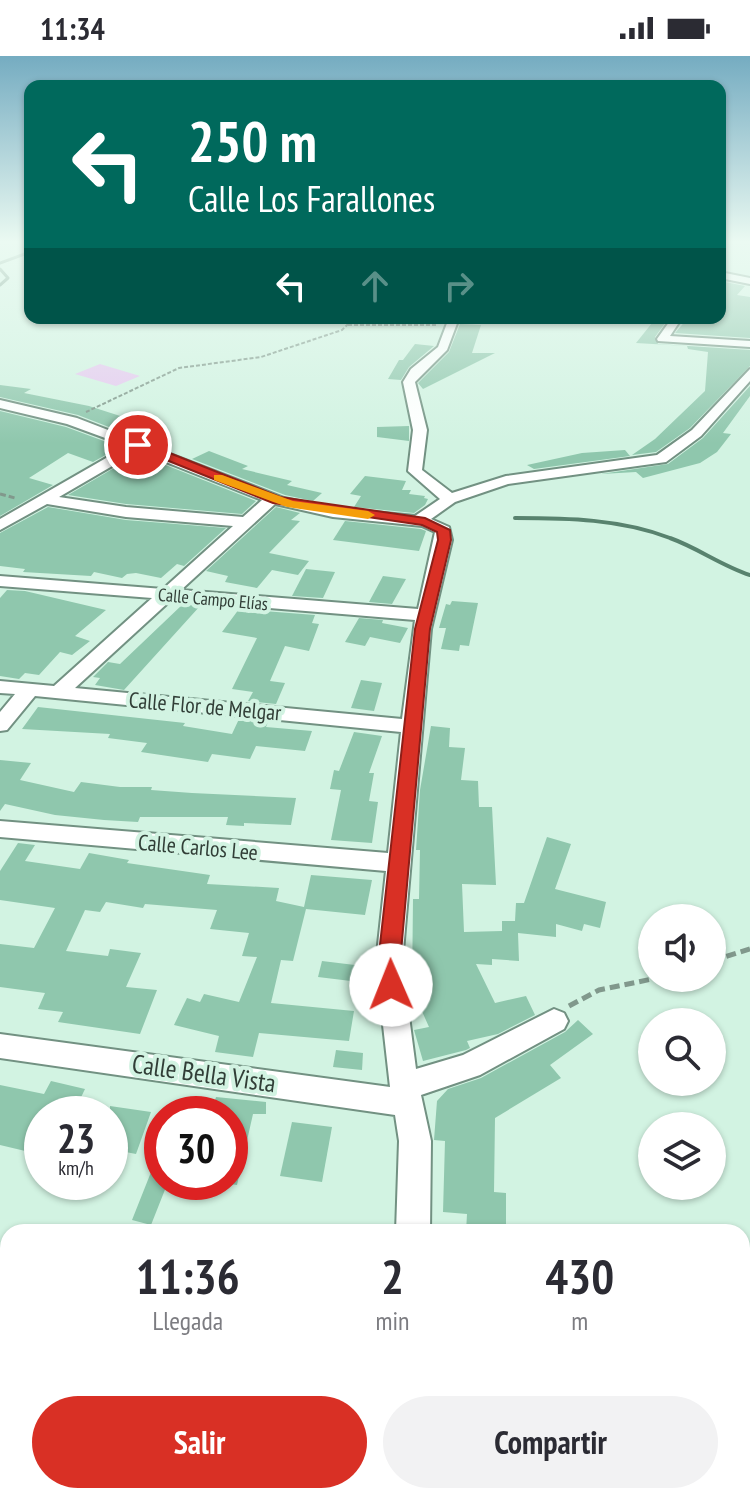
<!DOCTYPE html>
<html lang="es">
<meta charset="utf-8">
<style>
:root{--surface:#fff;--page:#f2f2f3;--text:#2b2b33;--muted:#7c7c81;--accent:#d93025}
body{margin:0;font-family:"PT Sans Narrow",sans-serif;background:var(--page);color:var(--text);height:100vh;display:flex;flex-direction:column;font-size:30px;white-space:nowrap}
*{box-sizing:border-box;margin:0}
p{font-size:26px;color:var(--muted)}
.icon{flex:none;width:44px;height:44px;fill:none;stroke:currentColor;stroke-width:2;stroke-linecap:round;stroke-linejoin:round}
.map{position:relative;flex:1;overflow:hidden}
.panel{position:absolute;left:0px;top:1168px;width:750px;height:280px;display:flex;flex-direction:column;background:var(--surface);border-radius:24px 24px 0 0;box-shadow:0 2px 6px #0004}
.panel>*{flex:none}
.banner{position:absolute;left:24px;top:24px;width:702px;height:244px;border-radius:16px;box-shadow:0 2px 6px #0004;background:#00695c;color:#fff;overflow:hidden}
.buttons{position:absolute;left:638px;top:848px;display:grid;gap:16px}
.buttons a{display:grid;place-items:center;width:88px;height:88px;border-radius:50%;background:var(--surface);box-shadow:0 2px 6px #0004;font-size:40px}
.speed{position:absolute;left:24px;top:1040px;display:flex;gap:16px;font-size:40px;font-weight:700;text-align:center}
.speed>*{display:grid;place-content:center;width:104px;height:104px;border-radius:50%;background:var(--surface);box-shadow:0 2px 6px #0004;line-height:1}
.speed small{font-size:20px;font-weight:400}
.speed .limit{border:12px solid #d22;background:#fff;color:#111}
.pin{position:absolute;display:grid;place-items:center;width:68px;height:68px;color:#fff;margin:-34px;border:4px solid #fff;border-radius:50%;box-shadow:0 2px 8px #0007}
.me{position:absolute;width:88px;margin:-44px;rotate:359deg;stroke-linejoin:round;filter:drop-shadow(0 0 6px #0008)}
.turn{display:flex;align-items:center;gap:28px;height:168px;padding:0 32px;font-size:36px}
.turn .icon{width:104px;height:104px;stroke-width:2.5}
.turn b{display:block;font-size:56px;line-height:68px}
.lanes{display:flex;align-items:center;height:76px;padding:0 32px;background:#0003;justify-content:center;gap:40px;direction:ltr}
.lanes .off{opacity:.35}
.eta{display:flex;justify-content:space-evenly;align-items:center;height:136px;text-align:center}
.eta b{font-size:48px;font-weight:700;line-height:56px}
.cta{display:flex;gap:16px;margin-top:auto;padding:16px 32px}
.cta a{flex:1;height:92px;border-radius:48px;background:var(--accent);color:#fff;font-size:32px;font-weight:700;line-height:92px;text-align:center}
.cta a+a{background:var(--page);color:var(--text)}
.status{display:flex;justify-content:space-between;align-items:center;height:56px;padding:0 40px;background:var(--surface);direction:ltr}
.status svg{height:22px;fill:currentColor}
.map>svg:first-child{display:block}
</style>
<div class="status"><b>11:34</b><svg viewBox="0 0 49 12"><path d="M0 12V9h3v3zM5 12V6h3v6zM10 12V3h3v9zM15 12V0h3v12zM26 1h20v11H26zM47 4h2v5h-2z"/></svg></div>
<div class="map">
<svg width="750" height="1448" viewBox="0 0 750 1448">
<rect width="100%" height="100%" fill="#d2f3e2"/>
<!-- green -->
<polygon fill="#e6c8f0" points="100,308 140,320 116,330 75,318"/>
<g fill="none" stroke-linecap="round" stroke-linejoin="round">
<!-- stream-far1 -->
<g stroke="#58826e" stroke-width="3">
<polyline points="0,207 30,196"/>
<polyline points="0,213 8,222 0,229"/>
</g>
<!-- stream -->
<path stroke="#58826e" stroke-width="4" d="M515,462C567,462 621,463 670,482C698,492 722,510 750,519"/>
</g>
<!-- building -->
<g fill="#8fc7ad">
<polygon points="720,225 745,230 737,239 750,241 750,282 675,277 688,262 720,262"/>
<polygon points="656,262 668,263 655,281 658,288 750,294 750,310 690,372 656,396 632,399 655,383 705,335 708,296 688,293 687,290 636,287"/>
<polygon points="460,268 481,269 472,297 495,297 423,333 418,327 449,296"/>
<polygon points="415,288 434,290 409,311 401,324 388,323 399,304 403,304"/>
<polygon points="0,329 31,333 24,337 89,350 167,375 145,385 78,359 0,341"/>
<polygon points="750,330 750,340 723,377 731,378 717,396 700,407 643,422 636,416 601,418 668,408 703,382"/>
<polygon points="0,355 66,371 120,391 93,406 68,397 29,422 53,429 0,460"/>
<polygon points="409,370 409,385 377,381 377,371"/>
<polygon points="625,394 630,400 534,413 527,409 582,397"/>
<polygon points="209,395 248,410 242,413 292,425 287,429 322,437 313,445 285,439 192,403"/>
<polygon points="138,398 256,445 242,458 126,448 68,439"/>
<polygon points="365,420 406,425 402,434 411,434 409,438 425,440 424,442 428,443 425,449 414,457 354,451 361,440 350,438"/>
<polygon points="48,451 126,464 226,472 184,510 177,508 161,522 136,517 127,518 122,522 94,516 91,520 23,516 25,513 0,510 0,477"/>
<polygon points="276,451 300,457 291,464 300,465 269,497 309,505 298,519 272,514 257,532 225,526 228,520 206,515"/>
<polygon points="345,465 421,473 426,475 419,495 333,484"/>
<polygon points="306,513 335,516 323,542 292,540"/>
<polygon points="383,520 406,523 392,548 369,546"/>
<polygon points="7,534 25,535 106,554 75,580 90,585 72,599 60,596 39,619 25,617 19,623 0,620 0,542"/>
<polygon points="452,545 478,547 469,590 460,589 459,595 441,593 446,572 439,572 446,548 450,549"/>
<polygon points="183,548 200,550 124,634 95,629 100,622 93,621 108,606 120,608"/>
<polygon points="239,553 315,559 312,567 319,568 309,595 285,590 270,625 285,627 276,648 248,645 253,636 232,633 257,582 222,576"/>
<polygon points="359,562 383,564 382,567 408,572 400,587 370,581 365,590 345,586"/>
<polygon points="361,624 382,627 374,655 351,652"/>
<polygon points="38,651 185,667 183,670 232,678 239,663 268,666 266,671 312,675 305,695 256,690 250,703 212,698 208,706 141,696 147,687 108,682 110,678 22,673"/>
<polygon points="431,670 450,672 449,691 465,692 461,724 478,725 479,751 492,751 496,829 462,828 464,876 502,875 502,865 515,865 516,847 524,847 547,781 571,788 555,833 606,846 600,872 584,868 582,875 556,868 556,881 518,877 519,905 492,903 492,909 476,908 495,947 526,940 535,959 498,978 467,985 470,992 466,994 423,1005 414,974 429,971 412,933 413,843 419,843 420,794 416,794 420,734"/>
<polygon points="354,676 382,680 369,717 374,717 369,745 378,746 372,787 331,784 341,734 330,733 334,714 339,715"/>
<polygon points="0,704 31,707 20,724 74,736 81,726 120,731 152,731 151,734 192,737 296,742 291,769 244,767 244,770 226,769 228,761 140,761 138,766 104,764 55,759 5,748 0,755"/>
<polygon points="18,787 35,789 25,805 80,813 89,797 129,804 127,807 210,819 207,828 279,832 276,845 304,851 311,819 372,824 365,859 306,853 293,905 281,904 271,947 354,955 349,985 259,977 253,1001 215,996 219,980 174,969 187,942 200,946 204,938 239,946 257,901 242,900 249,877 210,873 217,854 145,848 143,852 106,846 100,856 85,854 66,895 108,900 110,893 141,897 126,931 157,934 140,978 58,966 63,956 38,953 45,937 0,931 0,888 34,892 55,852 0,844 0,815"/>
<polygon points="322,905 363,910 359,926 318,921"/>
<polygon points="578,964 593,978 550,1009 561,1022 495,1062 494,1136 506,1137 506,1176 466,1176 467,1158 443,1156 445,1085 434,1084 437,1045 448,1033 481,1022 565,976"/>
<polygon points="336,994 363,997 362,1014 333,1011"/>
<polygon points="51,1025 85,1033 73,1058 42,1058 42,1099 0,1089 0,1029 44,1038"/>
<polygon points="216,1041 266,1046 266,1058 253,1058 237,1129 230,1128 230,1058 211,1058"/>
<polygon points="110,1050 151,1056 136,1098 110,1093"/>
<polygon points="292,1066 332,1071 322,1126 280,1120"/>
<polygon points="161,1091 162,1126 168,1126 151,1169 132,1164"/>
</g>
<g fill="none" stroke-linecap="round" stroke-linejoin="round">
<defs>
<g id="street">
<polygon points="720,216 750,222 750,228 720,222"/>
<path d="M449,262H459L447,294L415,326L427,374L422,414L452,437L506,420L657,399L692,374L750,313V325L701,380L666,406L508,428L455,446L431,463L449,471L452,484L431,573L402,907L416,1013L463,999L554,953L564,957L568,965L564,973L480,1019L421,1039L431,1085L430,1176H396L399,1085L395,1059L0,1002V978L390,1031L376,907L386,815L0,781V765L388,797L401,676L35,640L7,674L0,675V656L15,638L0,637V625L54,630L152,542L0,530V520L163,533L233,470L126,461L47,448L0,474V463L127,390L67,368L0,352V344L77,362L284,442L333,452L415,460L440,443L408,415L413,374L403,326L411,313L438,291ZM138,395L262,444L243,461L126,451L59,441ZM275,448L333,461L422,470L435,476L418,553L181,534ZM171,544L415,564L402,663L75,632Z"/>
<polygon points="672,262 682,262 670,280 750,285 750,291 658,285 657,283"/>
<polygon points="0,1329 8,1330 8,1368 0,1367"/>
<polygon points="365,1440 405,1440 404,1448 364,1448"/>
</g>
</defs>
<!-- street casing -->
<use href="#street" stroke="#729182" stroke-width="4"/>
<!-- path-far2 -->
<g stroke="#81988c" stroke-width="2" stroke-dasharray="4 2" stroke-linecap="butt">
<polyline points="348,269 437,269"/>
<polyline points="86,356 179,312 261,301 342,274 349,267 349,262"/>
</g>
<!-- path-far1 -->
<polyline stroke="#81988c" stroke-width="3" stroke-dasharray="6 3" stroke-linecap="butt" points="0,438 15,442"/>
<!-- path -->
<g stroke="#81988c" stroke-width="5" stroke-dasharray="10 5" stroke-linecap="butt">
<polyline points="712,905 750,893"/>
<polyline points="569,950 599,934 657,922"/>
</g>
<!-- street -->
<use href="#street" fill="#fff" fill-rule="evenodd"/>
</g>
<!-- sky -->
<linearGradient id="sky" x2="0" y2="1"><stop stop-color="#75acc1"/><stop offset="0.48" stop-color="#ebfaf2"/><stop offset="1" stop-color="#ebfaf2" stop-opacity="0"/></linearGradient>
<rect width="750" height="387" fill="url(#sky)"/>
<!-- route -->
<polygon fill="#d93025" stroke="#8d1f18" stroke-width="2" points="134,386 142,386 280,441 425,462 450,474 451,484 430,573 400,907 402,929 399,936 391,939 383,936 378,907 415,573 438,484 437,476 422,469 273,447 134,391"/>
<!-- slow -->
<polygon fill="#f59e0b" points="214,419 222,419 293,445 368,455 375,459 368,463 287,451 214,424"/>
<g text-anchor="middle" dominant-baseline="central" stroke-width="8" stroke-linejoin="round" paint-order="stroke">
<!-- far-street labels -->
<g font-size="18" fill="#313e37" stroke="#d2f3e2">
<text transform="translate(213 543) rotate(5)">Calle Campo Elías</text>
</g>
<!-- street labels -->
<g font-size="22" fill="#313e37" stroke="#d2f3e2">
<text transform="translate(205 650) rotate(5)">Calle Flor de Melgar</text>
<text transform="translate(198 791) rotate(5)">Calle Carlos Lee</text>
</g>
<!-- near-street labels -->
<g font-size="26" fill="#313e37" stroke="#d2f3e2">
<text transform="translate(204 1017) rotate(8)">Calle Bella Vista</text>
</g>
</g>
</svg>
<div class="buttons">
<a><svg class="icon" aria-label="sound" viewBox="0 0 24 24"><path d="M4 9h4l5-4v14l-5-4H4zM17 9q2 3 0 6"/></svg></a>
<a><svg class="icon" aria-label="search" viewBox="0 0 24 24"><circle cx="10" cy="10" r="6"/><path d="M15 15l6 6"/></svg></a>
<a><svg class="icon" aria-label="layers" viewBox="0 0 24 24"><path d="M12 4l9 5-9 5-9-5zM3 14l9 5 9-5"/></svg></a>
</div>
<div class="speed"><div>23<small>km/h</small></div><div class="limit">30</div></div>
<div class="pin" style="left:138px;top:389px;background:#d93025"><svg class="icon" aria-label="arrive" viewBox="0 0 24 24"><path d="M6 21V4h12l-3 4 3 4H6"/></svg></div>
<svg class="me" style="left:391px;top:929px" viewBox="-20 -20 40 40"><circle r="19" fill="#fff"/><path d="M0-13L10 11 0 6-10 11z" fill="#d93025"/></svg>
<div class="banner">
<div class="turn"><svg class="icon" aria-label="left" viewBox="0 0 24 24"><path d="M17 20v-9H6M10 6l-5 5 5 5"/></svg><div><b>250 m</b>Calle Los Farallones</div></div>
<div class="lanes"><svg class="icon" aria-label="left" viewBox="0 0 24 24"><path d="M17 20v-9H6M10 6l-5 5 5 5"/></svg><svg class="icon off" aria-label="ahead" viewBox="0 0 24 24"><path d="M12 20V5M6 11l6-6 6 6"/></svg><svg class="icon off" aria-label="right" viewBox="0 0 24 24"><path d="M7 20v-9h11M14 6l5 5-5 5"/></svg></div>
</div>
<section class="panel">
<div class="eta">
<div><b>11:36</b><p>Llegada</p></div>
<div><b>2</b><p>min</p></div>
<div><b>430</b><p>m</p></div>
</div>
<div class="cta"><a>Salir</a><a>Compartir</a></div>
</section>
</div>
